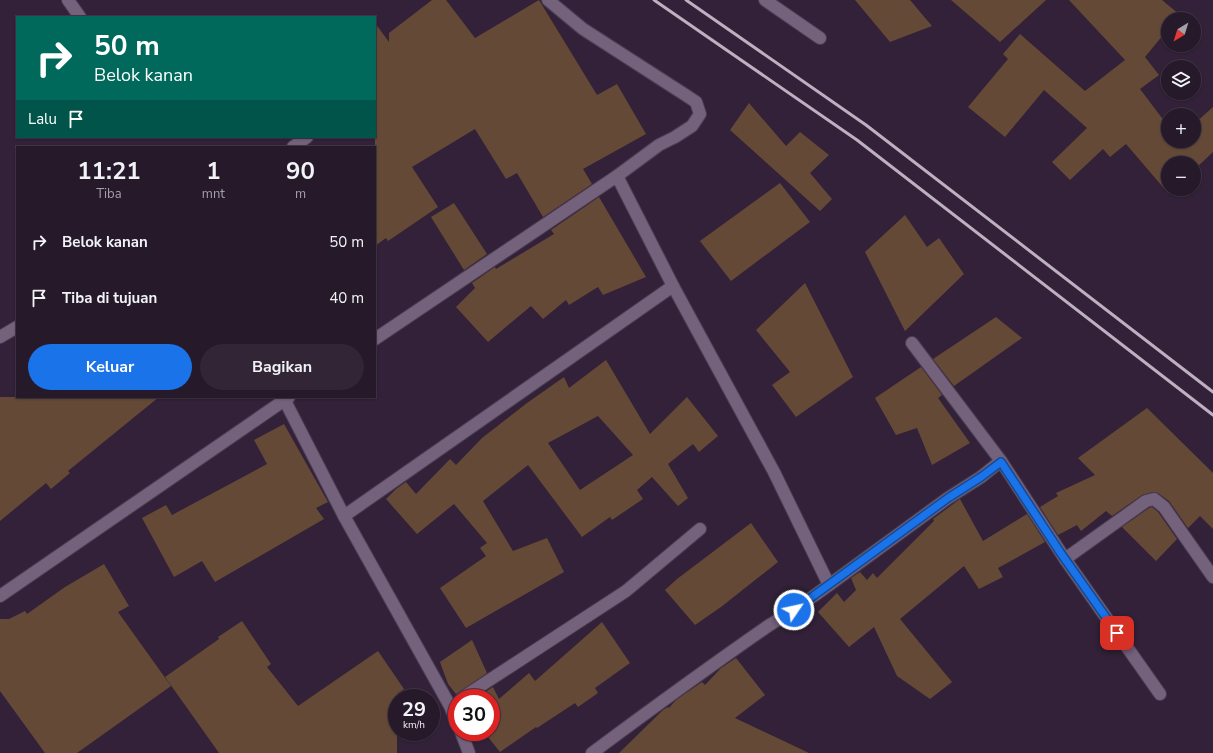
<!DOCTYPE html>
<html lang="id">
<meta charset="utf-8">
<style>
:root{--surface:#26192a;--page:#322636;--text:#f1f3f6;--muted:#a4a0a8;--line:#423847;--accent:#1a73e8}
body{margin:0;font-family:"Nunito Sans",sans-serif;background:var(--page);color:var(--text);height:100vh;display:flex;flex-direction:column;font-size:15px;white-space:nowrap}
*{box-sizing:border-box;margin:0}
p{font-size:13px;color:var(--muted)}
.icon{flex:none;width:22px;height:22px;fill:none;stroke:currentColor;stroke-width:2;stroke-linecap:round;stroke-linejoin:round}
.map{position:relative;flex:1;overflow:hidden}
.panel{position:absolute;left:16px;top:146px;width:360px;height:252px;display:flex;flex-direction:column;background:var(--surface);border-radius:0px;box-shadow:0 1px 3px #0004,0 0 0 1px var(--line)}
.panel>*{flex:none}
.guide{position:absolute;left:16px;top:16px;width:360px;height:122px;border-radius:0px;box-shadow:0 1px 3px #0004,0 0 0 1px var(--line);background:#00695c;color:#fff;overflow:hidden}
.needle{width:26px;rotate:218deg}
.tools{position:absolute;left:1161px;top:12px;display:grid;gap:8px}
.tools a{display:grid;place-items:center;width:40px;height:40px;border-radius:50%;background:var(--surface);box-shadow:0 1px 3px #0004,0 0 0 1px var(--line);font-size:20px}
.speed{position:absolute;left:388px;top:689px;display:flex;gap:8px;font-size:20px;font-weight:700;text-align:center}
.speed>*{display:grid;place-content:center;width:52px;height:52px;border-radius:50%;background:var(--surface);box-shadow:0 1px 3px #0004,0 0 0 1px var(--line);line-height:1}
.speed small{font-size:10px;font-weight:400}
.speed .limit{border:6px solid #d22;background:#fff;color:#111}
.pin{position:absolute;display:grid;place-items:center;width:34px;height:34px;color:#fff;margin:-17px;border-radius:8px;box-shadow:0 2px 6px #0006}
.me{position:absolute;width:44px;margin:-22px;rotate:56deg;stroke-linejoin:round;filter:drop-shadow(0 0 3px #0008)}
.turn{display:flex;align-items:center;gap:14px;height:84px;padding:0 12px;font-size:18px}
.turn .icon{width:52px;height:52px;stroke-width:2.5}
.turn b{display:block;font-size:28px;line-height:34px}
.then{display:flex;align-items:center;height:38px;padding:0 12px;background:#0003;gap:8px;font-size:15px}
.eta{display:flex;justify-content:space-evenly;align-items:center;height:68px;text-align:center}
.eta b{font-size:24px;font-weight:700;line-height:28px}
.primary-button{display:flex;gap:8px;margin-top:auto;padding:8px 12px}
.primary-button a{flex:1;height:46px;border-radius:24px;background:var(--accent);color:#fff;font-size:16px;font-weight:700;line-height:46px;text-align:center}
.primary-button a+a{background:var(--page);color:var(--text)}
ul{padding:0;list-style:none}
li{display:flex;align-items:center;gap:12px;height:56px;padding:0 12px}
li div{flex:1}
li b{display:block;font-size:15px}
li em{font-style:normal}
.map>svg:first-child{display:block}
</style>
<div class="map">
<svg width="1213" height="753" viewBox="0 0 1213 753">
<rect width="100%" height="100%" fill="#322138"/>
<!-- building -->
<g fill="#644a36" fill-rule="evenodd">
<polygon points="432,0 446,0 475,38 539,0 597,95 617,84 646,134 583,169 592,184 543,217 517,173 506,179 475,129 412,167 438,207 388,241 386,238 375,246 375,23 389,42 389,33"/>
<polygon points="855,0 910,0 932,26 890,42"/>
<polygon points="951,0 1046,0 1000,42"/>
<polygon points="1069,0 1162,0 1180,15 1177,19 1168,19 1168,29 1145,57 1159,75 1140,89 1168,126 1168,141 1194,141 1194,124 1213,107 1213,152 1194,170 1194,163 1168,163 1168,189 1172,189 1168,193 1126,144 1110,157 1103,149 1070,180 1052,162 1087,128 1044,90 1005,137 968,107 1008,59 1003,54 1020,34 1085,91 1125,60"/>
<polygon points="749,103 786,146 800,132 829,155 810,173 832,199 820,211 730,130"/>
<polygon points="780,183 810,222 731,281 700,241"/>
<polygon points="599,197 646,277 603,295 598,287 569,305 566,300 543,319 531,306 488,342 456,307 475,288 472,283 495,267 496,269 554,234 551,230"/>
<polygon points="454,203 487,254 464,270 431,217"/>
<polygon points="905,215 927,247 939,238 964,274 905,331 865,252"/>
<polygon points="805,283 853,377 796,417 772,385 790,372 756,330"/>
<polygon points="996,317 1022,338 954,386 933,359"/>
<path d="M606,360L650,434L687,397L718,436L699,452L693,444L668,464L688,498L678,506L652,477L637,490L643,499L612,520L610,517L582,537L528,465L483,501L513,551L547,538L564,572L466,628L440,588L486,556L480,548L487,543L454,504L417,534L386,499L396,489L406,482L416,494L450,459L456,465L482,438L527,403L564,377L569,388ZM598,416L633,455L580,490L548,443Z"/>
<polygon points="921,367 942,395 938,398 970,443 932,465 917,428 896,435 875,398"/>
<polygon points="0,397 159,397 68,471 70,473 51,489 46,483 0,521"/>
<polygon points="1147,408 1213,473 1213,529 1200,516 1188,528 1169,501 1158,493 1153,492 1142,495 1112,516 1106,511 1081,531 1077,525 1058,535 1040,507 1058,496 1056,493 1095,475 1078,458"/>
<polygon points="284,424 328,502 316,508 324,519 215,582 202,561 174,577 142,518 166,505 172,515 267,464 254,440"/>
<polygon points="960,499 983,541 1027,514 1045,542 998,568 1003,577 979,589 964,566 900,619 952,682 930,699 897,676 874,627 849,647 818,612 837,593 844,602 856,590 851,578 860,572 867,580 873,573 877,578 934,521 933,519"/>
<polygon points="1152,507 1158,512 1177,539 1156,561 1122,527 1149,508"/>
<polygon points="751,523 778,562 721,607 695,625 665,590 677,579"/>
<polygon points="104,564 129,606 118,612 171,686 77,753 45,753 0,691 0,619 9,619 25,611 27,614 65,587"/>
<polygon points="242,621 271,664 267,667 298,706 378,651 404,689 397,694 397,753 219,753 165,677 219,639 218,637"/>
<polygon points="602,622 630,663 595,688 598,693 578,707 575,703 537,728 536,727 500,752 484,732 491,732 491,698 476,698 493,687 499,699 529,673 535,681"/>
<polygon points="472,640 487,673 456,694 448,684 440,662"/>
<polygon points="736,658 765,695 735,718 809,753 619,753 663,710 668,707 669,708 676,700 702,682 705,685 721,668"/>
</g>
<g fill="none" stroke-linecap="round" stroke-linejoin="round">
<defs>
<g id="street">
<polyline points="68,0 80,17"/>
<polyline points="548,0 583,29 687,96 696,102 700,114 692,126 675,137 659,145 617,176"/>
<polyline points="765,0 820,38"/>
<polyline points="293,147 307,137"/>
<polyline points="0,337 17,327"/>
<path d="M375,339L617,176L673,286L774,472L829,585C809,600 789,613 768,626C709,667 650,710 592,753"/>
<polyline points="912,343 1001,461"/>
<polyline points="283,397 344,516 450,706 457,723"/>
<polyline points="344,516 673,286"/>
<polyline points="1065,559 1160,694"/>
<polyline points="829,585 948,498 981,477 1001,461 1065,559 1146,501 1154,499 1164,507 1213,577"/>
<polyline points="0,596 289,397"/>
<polyline points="462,698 626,591 700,529"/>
<polyline points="461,732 469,753"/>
</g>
</defs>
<!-- street casing -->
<use href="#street" stroke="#4b3d51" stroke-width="14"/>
<!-- street -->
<use href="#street" stroke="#74617c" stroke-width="12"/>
<!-- rail -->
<g stroke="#bcb0c1" stroke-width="3">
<polyline points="654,0 857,140 1213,415"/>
<polyline points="686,0 866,125 1213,392"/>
</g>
</g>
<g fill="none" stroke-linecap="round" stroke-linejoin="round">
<defs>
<polyline id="route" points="794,610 948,498 981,477 1001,462 1060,552 1117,633"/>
</defs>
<!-- route casing -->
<use href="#route" stroke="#114b97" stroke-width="10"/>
<!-- route -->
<use href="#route" stroke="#1a73e8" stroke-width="7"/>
</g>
</svg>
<div class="tools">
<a><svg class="needle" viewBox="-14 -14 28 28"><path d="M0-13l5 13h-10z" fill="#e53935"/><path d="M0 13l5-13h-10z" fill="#a4a0a8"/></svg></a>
<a><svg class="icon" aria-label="layers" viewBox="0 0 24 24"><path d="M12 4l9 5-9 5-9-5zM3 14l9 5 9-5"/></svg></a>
<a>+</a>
<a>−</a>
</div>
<div class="speed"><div>29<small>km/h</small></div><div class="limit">30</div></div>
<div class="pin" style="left:1117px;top:633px;background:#d93025"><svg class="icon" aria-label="arrive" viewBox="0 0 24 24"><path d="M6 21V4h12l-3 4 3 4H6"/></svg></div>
<svg class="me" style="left:794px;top:610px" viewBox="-20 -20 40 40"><circle r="17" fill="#1a73e8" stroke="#fff" stroke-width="3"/><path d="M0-11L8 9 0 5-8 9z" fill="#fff"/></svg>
<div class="guide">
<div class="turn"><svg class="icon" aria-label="right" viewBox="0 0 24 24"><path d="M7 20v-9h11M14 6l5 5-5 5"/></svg><div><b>50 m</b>Belok kanan</div></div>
<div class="then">Lalu<svg class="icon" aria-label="arrive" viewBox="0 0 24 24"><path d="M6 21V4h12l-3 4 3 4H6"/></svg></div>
</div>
<section class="panel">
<div class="eta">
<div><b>11:21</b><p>Tiba</p></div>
<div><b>1</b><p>mnt</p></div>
<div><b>90</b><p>m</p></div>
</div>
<ul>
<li><svg class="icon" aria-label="right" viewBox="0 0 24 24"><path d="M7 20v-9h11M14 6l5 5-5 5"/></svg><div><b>Belok kanan</b></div><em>50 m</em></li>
<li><svg class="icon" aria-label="arrive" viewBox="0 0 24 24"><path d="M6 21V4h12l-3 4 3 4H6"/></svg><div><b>Tiba di tujuan</b></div><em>40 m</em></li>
</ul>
<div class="primary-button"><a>Keluar</a><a>Bagikan</a></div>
</section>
</div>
